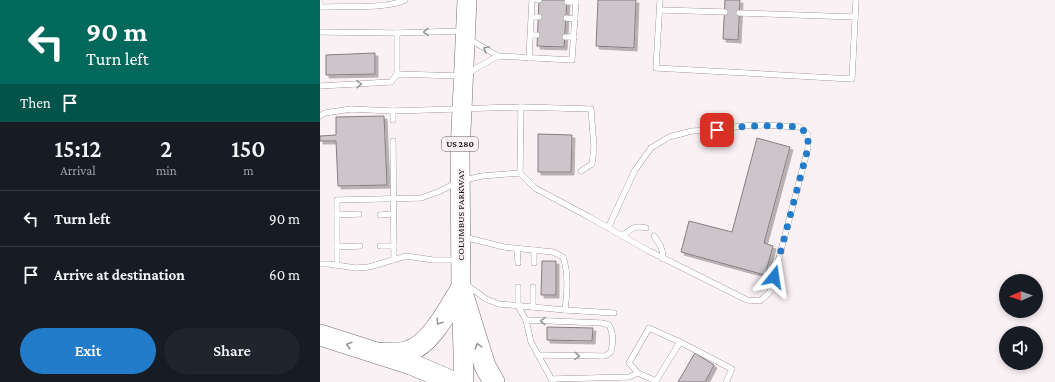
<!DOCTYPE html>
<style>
:root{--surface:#171b24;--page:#20242c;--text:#f1f3f6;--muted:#9ea1a6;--line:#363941;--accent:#237cc9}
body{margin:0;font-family:"Crimson Pro",serif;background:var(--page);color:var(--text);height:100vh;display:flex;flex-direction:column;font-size:15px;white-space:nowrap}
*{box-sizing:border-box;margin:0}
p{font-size:13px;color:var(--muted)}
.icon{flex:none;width:22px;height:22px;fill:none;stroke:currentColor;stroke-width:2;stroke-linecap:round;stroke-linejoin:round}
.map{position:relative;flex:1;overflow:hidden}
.details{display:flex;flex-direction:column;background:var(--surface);width:320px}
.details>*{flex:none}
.guide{background:#00695c;color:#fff;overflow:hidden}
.needle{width:26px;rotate:268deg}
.controls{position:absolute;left:679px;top:274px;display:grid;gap:8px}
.controls a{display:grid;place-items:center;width:44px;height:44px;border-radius:50%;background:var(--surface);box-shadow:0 2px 6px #0003;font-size:20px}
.pin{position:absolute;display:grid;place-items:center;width:34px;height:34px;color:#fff;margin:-17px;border-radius:8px;box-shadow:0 2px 6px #0006}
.me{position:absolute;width:44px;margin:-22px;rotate:15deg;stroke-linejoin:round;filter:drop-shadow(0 0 3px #0008)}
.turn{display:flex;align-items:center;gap:14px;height:84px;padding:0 20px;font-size:18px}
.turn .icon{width:52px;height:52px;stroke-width:2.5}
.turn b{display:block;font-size:28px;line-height:34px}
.then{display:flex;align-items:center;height:38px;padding:0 20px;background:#0003;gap:8px;font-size:15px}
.eta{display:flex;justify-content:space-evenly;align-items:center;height:68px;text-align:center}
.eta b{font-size:24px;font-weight:600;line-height:28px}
.button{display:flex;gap:8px;margin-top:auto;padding:8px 20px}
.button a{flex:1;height:46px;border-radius:24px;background:var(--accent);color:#fff;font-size:16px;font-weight:600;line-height:46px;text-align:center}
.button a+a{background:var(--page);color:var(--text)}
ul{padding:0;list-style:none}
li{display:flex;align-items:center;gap:12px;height:56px;padding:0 20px;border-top:1px solid var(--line)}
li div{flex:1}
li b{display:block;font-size:15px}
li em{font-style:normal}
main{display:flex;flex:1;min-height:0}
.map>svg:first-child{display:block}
</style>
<main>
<section class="details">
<div class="guide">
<div class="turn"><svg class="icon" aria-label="left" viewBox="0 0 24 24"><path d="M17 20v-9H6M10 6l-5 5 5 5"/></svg><div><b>90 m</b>Turn left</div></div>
<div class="then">Then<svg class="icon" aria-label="arrive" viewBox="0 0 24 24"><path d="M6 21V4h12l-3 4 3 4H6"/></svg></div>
</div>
<div class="eta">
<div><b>15:12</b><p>Arrival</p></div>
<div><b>2</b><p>min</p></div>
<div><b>150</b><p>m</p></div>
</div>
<ul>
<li><svg class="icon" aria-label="left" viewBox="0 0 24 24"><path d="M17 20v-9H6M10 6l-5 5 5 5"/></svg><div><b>Turn left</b></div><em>90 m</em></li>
<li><svg class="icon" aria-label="arrive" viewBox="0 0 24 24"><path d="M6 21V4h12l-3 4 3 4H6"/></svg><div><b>Arrive at destination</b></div><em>60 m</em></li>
</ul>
<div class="button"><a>Exit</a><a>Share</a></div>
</section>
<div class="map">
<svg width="735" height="382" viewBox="0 0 735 382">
<defs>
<filter id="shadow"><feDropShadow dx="3" dy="3" stdDeviation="0" flood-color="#0004"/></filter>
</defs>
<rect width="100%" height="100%" fill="#faf1f5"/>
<!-- building -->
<g fill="#ccc6cb" stroke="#847e83" filter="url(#shadow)">
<polygon points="219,0 247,0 244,47 217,46"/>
<polygon points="278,0 316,0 314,48 276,46"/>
<polygon points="405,0 420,0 418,40 403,39"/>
<polygon points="55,53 55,74 6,75 6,55"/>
<polygon points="64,116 67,185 18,186 16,141 0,141 0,136 16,135 16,117"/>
<polygon points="218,134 252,135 251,172 218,172"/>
<polygon points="437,138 470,147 444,243 453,246 445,275 361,252 369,221 412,232"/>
<polygon points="222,261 236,261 236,295 221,295"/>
<polygon points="227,327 273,328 272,341 227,340"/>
<polygon points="375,353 394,365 385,382 358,382"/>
</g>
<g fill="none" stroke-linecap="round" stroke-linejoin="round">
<defs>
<g id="service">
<path d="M0,0V7C21,6 67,9 85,0"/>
<polyline points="217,0 219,0"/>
<polyline points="340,0 336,68 532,79 536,0"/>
<polyline points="247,2 256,2"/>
<polyline points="340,10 405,12"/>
<polyline points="419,13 535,17"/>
<polyline points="212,17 219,17"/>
<polyline points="246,18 255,19"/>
<polyline points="0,32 77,33 143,31"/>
<polyline points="77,33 77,74"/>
<polyline points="211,35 217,35"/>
<polyline points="245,37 254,37"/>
<polyline points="178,56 252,60 256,0"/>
<polyline points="209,58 212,0"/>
<polyline points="148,73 178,56 149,39"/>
<polyline points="0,86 71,82 77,74 140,76"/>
<polyline points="73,111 73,120"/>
<polyline points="0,116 5,113 31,109 73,111 201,107 271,109 274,147 272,164 261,171"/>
<polyline points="73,141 74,260"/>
<polyline points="200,173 215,188 269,217 329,251 427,300 440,301 450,292 488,148 488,135 480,127 444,125 421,126 397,130 372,131 349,137 331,148 315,170 288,228"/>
<polyline points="17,215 39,214"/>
<polyline points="60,215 73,214"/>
<path d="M302,236C311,229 314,225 326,228"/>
<path d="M334,236C340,244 343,249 343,259"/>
<path d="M144,237L184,247L233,252L243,257C249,274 247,293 245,310L179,304L166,299L147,285"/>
<polyline points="60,246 74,246"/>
<polyline points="17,247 40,246"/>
<polyline points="197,248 198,263"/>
<polyline points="214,263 214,250"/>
<polyline points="0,264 9,264 36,268 49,267 86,256 113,260 138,260"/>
<polyline points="17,265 17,200 101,198 118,192 140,181 162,176 200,173 201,107"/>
<polyline points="198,287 198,306 206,320 211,342 233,382"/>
<polyline points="213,307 213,287"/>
<polyline points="245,310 294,313"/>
<path d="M206,320L282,323L289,325C294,334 293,342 291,352L285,356L218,355"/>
<polyline points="360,342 336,381 318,373 309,363 329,328 360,342 412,369 406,382"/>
<polyline points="231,379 309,377 318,373"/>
</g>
<polyline id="trunk" points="144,382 141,289 140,153 147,0"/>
<g id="motorway">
<polyline points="141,289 165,366 174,382"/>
<polyline points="0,335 91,364 133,382"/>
<path d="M64,353C72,353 82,354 89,351C111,344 129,308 141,289"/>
</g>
</defs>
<!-- service casing -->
<use href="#service" stroke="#746d70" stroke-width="6"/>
<!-- trunk casing -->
<use href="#trunk" stroke="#746d70" stroke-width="20"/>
<!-- motorway casing -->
<use href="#motorway" stroke="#746d70" stroke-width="22"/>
<!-- service -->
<use href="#service" stroke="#fff" stroke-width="5.5"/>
<!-- trunk -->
<use href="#trunk" stroke="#fff" stroke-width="19"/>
<!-- motorway -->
<use href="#motorway" stroke="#fff" stroke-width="21"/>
</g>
<!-- one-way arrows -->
<defs><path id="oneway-chevron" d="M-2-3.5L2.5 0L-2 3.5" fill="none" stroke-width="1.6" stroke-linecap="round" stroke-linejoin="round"/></defs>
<g stroke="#999898">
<use href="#oneway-chevron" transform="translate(106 32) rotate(178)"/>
<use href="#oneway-chevron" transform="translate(166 49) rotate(-149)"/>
<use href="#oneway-chevron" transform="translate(39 84) rotate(-4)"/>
<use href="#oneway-chevron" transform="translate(223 321) rotate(-177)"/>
<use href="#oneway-chevron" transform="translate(119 322) rotate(123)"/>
<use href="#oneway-chevron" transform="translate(29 345) rotate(-163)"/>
<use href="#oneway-chevron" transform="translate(158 346) rotate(-107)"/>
<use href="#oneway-chevron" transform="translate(257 356) rotate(2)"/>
</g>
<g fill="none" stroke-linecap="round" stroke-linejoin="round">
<!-- route -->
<path stroke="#237cc9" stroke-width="7" stroke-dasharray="0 12.6" d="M397,130C425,125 452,125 480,127L488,135V148L454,277"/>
</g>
<g text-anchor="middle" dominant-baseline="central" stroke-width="4" stroke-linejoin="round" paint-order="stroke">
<!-- shield labels -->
<rect fill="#faf1f5" stroke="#5f5a5c" stroke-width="1" x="122" y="137" width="36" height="14" rx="3"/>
<g font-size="9" font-weight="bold" fill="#1c1a1b">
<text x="140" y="144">US 280</text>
</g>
<!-- street labels -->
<g font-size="10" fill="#1c1a1b" stroke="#faf1f5">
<text transform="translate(140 215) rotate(-90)">COLUMBUS PARKWAY</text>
</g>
</g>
</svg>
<div class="controls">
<a><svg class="needle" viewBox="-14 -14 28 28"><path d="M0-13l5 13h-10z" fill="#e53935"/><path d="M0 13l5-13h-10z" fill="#9ea1a6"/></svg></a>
<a><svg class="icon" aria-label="sound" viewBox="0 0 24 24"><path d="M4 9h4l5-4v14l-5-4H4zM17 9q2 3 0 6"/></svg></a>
</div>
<div class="pin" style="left:397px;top:130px;background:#d93025"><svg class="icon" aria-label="arrive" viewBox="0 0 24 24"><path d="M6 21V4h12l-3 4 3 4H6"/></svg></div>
<svg class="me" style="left:454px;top:277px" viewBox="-20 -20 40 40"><path d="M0-17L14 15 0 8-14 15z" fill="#237cc9" stroke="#fff" stroke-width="4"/></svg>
</div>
</main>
